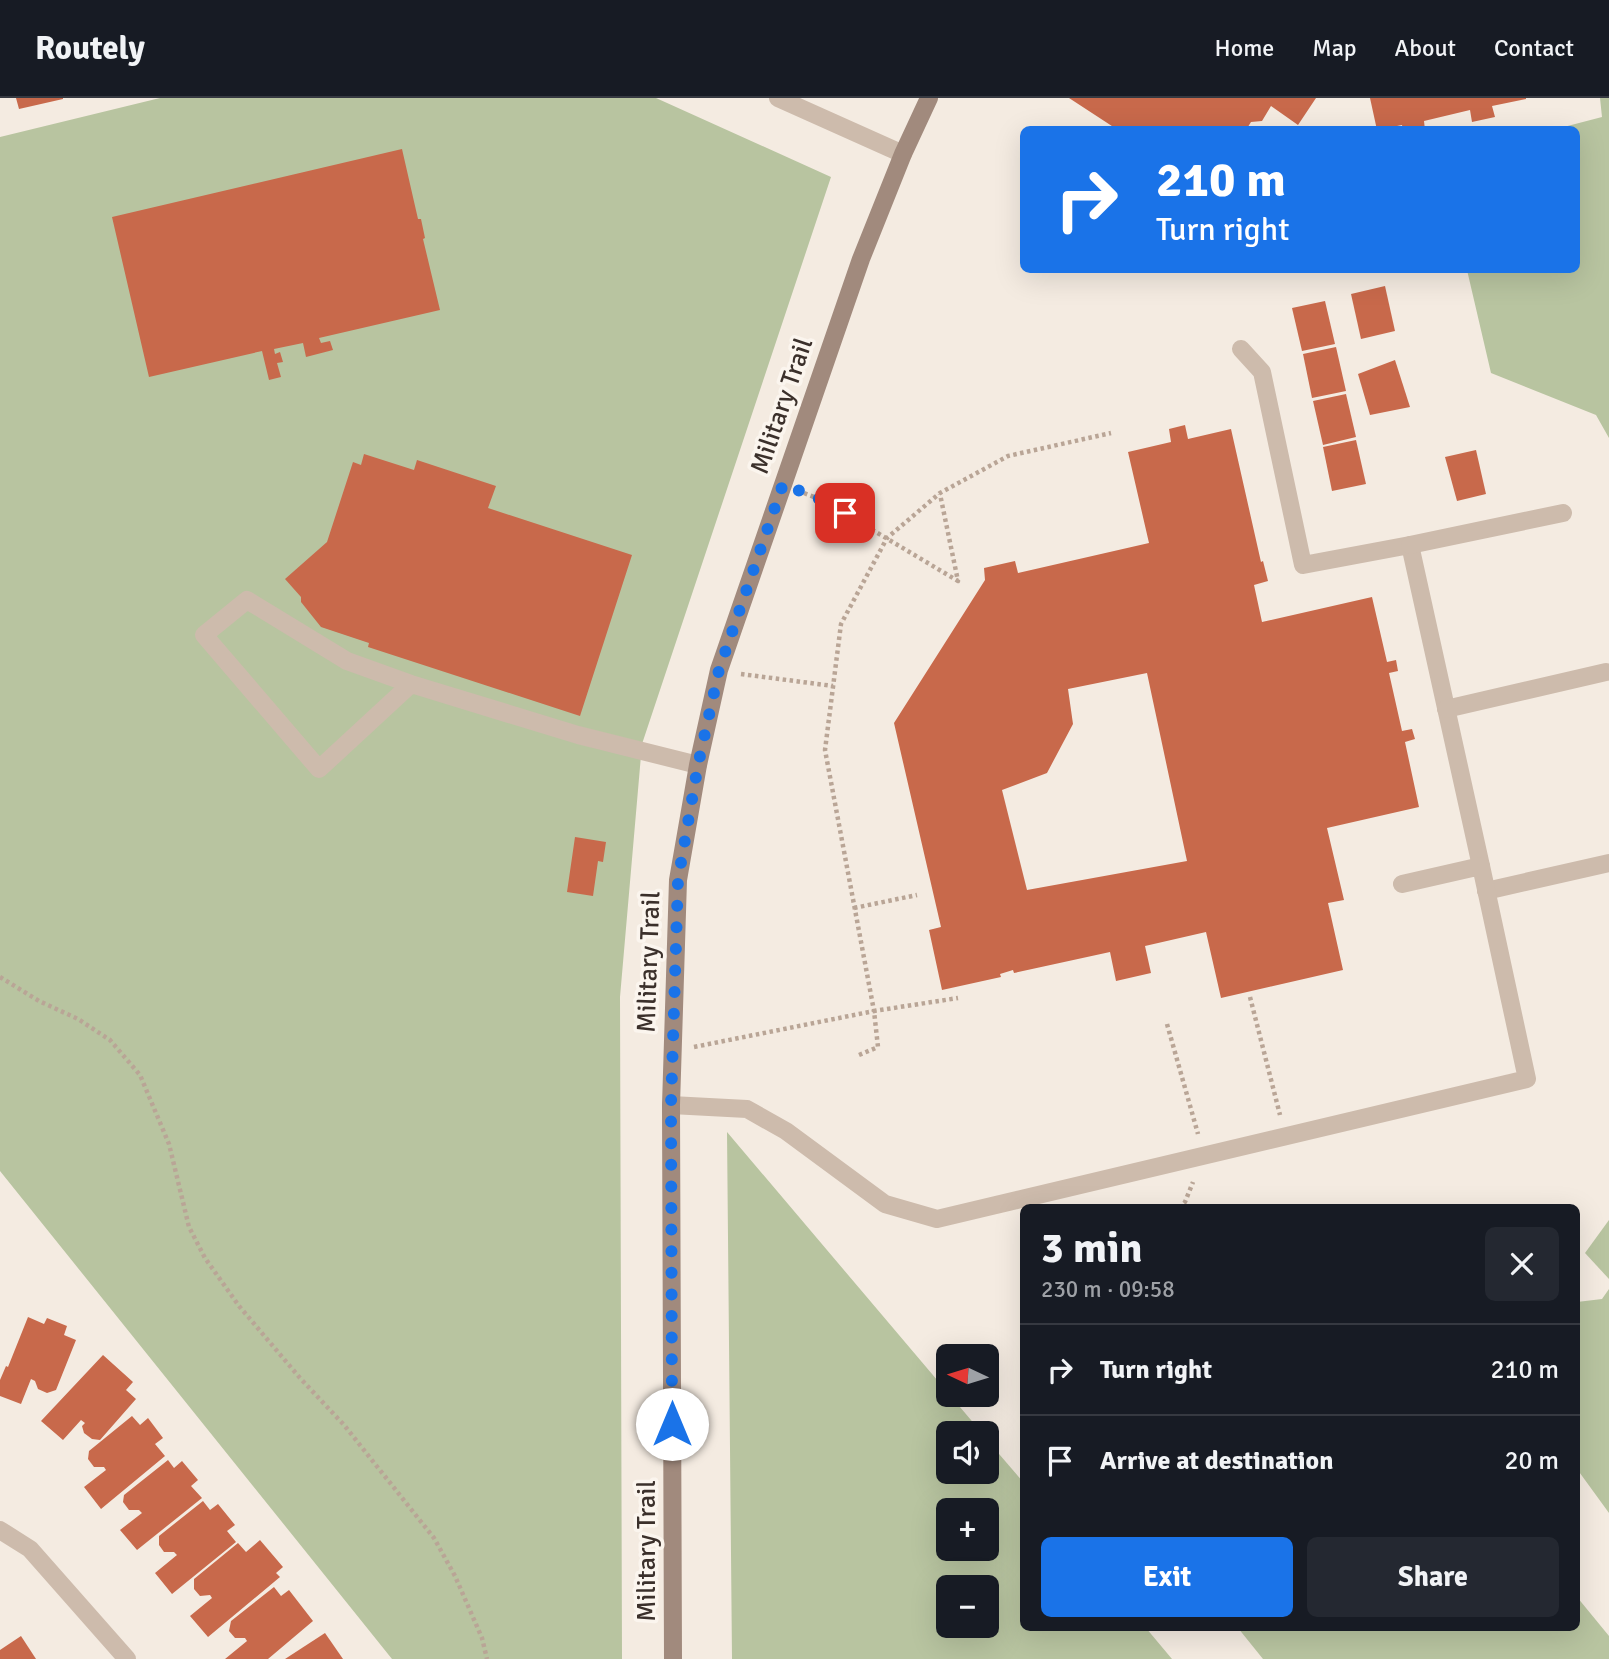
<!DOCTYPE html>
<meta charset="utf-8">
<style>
:root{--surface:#171b24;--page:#242831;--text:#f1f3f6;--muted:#9ea1a6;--line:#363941;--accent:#1a73e8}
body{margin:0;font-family:Signika,sans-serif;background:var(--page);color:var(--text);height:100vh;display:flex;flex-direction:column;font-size:26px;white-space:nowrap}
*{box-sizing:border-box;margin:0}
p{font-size:23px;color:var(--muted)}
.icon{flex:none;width:38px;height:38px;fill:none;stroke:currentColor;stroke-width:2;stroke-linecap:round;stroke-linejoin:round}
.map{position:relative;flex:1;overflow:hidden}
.sheet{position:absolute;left:1020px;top:1106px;width:560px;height:427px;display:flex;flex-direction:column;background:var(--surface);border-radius:10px;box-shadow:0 7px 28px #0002}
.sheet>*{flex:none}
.hud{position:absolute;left:1020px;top:28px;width:560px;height:147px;border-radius:10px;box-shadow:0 7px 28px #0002;background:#1a73e8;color:#fff;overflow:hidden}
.needle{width:46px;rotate:274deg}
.fabs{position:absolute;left:936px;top:1246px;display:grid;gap:14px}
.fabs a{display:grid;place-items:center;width:63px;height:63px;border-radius:10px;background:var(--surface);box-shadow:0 7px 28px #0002;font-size:35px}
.pin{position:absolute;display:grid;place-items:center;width:60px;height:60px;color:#fff;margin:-30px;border-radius:14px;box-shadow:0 4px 10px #0006}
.me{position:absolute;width:77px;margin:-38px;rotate:0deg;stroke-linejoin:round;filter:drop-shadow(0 0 5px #0008)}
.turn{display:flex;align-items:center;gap:24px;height:147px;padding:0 21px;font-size:32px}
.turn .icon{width:91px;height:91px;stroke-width:2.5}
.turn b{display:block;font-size:49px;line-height:60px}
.round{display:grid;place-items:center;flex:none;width:74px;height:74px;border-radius:10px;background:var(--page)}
.head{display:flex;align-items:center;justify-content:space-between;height:119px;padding:0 21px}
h1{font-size:42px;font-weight:700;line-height:52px}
.cta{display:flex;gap:14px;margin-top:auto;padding:14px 21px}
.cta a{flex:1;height:80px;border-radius:10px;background:var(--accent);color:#fff;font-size:28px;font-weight:700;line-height:80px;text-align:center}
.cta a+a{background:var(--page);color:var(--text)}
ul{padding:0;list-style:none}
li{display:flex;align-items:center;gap:21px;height:91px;padding:0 21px;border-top:2px solid var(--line)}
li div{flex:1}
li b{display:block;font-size:26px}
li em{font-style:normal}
header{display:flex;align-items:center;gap:42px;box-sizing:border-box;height:98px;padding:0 35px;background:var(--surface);border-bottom:2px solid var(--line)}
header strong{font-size:33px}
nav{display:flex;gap:38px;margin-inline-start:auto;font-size:24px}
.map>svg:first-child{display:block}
</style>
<header>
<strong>Routely</strong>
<nav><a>Home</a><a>Map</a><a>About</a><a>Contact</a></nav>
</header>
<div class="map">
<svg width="1609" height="1561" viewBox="0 0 1609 1561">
<rect width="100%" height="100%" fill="#f4ebe1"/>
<!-- green -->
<g fill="#b8c4a0" fill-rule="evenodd">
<polygon points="160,0 656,0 831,79 642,646 620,899 622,1561 392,1561 0,1073 0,39"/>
<polygon points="1600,0 1609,0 1609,340 1596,317 1491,275 1467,172 1577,172 1577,32 1556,31 1602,19"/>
<path d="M727,1034L982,1335H948V1374H987V1342L1024,1385V1530H1146L1172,1561H732ZM987,1412V1451H948V1412ZM987,1489V1528H948V1489Z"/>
<polygon points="1609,1122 1609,1181 1585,1155"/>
<polygon points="1609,1191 1609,1415 1577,1371 1577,1204 1602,1201"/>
<polygon points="1577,1499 1609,1538 1609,1561 1263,1561 1238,1530 1577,1530"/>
</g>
<!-- building -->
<g fill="#c8694b" fill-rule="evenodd">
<polygon points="16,0 63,0 63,1 19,11"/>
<polygon points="1069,0 1316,0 1298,27 1271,8 1262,23 1251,24 1246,32 1118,32"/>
<polygon points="1370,0 1526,0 1526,1 1492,8 1495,19 1472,24 1470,12 1424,23 1425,32 1403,32 1402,27 1377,32"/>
<polygon points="402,51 418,121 421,121 425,140 423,141 440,212 319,240 321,245 330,243 333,252 306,259 303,245 274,251 275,256 280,254 283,264 277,265 281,279 269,282 262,253 149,279 112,119"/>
<polygon points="1385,188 1395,233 1361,241 1351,196"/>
<polygon points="1325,203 1335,246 1302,253 1292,210"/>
<polygon points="1336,249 1346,293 1312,300 1303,256"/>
<polygon points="1395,262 1410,309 1370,317 1358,276"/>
<polygon points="1346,296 1356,339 1323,347 1313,303"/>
<path d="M1185,327L1188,341L1231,331L1261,464L1263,463L1268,483L1254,487L1262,524L1372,499L1387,564L1396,562L1398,573L1389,575L1402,633L1412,631L1415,641L1405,644L1419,709L1327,730L1344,802L1328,805L1343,872L1221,900L1206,834L1145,848L1151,875L1116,883L1110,854L1014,875L1013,872L1000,876L1001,879L942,892L929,832L941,829L894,625L985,482L984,470L1015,463L1018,475L1149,445L1128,354L1171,344L1169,331ZM1147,575L1187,763L1027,792L1002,692L1047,675L1073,626L1068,591Z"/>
<polygon points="1356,342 1366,386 1332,393 1323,349"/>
<polygon points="1476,352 1486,396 1457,403 1445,359"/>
<polygon points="364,356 414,372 417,362 496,388 488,410 632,457 580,618 368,549 369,545 321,529 301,504 301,499 285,481 327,444 353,364 361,367"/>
<polygon points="575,739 606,744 603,764 598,763 593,798 567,794"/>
<polygon points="28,1219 44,1226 47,1220 67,1228 64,1237 76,1242 56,1292 47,1295 38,1291 35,1283 31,1281 21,1306 0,1298 0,1282 6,1268 8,1269"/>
<polygon points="103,1257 133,1284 126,1292 136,1301 100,1342 92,1341 84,1335 82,1328 85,1325 81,1322 63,1342 41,1323"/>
<polygon points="132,1318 140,1327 148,1320 163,1340 155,1346 165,1358 101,1411 84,1389 106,1372 104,1369 94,1369 88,1361 89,1353"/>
<polygon points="168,1362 174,1370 182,1363 198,1382 191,1388 202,1400 137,1452 120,1432 142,1415 139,1412 129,1412 123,1404 124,1397"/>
<polygon points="203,1403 210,1412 218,1406 235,1427 227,1433 236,1444 172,1496 155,1475 177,1457 174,1454 164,1454 159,1447 159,1438"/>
<polygon points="260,1442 283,1469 276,1475 280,1479 208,1539 190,1518 212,1500 210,1497 200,1498 194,1491 194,1481 238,1445 246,1454"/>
<polygon points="274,1489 281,1498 289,1492 313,1523 268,1561 225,1561 247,1543 245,1540 235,1540 229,1533 231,1523"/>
<polygon points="325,1535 343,1561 285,1561"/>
<polygon points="21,1538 36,1561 0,1561 0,1552"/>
</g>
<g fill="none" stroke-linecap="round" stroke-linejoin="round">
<!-- path -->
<g stroke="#b9a596" stroke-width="4.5" stroke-dasharray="3.5 3.5" stroke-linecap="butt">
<polyline points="804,395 824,403 958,483 940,396"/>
<polyline points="741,576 833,588"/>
<polyline points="854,810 917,797"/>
<polyline points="0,879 39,903 78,921 110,942 140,977 169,1046 189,1129 205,1160 239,1208 300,1280 344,1327 434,1440 455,1478 482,1540 487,1561"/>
<polyline points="1250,899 1280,1017"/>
<polyline points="1167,926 1198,1036"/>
<polyline points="694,949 874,913 825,652 841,526 887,440 940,395 1008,358 1111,335"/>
<polyline points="859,957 878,949 874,913 958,900"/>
<polyline points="1179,1110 1185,1104 1193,1084"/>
</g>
<!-- lane -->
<g stroke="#cdbbac" stroke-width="18">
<polyline points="1241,251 1262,274 1303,467 1410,447 1481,768"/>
<polyline points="1410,447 1563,415"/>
<polyline points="411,586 319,671 204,537 247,502 347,563 411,586 578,637 698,667"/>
<polyline points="1446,611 1606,574"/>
<polyline points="1486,793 1609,765"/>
<polyline points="671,1007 747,1011 786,1033 885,1106 937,1121 1527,981 1481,768 1402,786"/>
</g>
<!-- street -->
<g stroke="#cdbbac" stroke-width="18">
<polyline points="778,0 903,56"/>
<polyline points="0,1432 30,1451 127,1561"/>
</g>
<!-- secondary -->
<polyline stroke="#a18a7d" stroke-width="18" points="673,1561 671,1007 678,782 698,667 719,572 861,161 903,56 929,0"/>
</g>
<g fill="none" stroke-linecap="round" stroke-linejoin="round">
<!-- route -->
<polyline stroke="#1a73e8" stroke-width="12" stroke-dasharray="0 21.6" points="672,1326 671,1007 678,782 698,667 719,572 783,386 824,403 845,415"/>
</g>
<g text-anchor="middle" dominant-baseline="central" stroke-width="7" stroke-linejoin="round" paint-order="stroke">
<!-- street labels -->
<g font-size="26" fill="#3b302b" stroke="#fbf5ee">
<text transform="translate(782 308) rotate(-71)">Military Trail</text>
<text transform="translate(649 864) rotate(-88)">Military Trail</text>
<text transform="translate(647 1453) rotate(-90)">Military Trail</text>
</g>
</g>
</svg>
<div class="fabs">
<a><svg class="needle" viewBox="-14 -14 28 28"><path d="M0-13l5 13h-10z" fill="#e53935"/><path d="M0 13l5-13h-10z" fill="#9ea1a6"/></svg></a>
<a><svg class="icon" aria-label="sound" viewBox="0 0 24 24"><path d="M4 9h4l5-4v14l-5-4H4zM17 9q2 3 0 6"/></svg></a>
<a>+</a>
<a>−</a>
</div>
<div class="pin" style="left:845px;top:415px;background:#d93025"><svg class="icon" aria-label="arrive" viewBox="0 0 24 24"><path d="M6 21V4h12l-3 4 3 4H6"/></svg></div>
<svg class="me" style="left:672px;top:1326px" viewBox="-20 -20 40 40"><circle r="19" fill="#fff"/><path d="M0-13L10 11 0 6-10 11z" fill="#1a73e8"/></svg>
<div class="hud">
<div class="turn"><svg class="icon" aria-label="right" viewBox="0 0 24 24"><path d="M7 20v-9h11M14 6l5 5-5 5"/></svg><div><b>210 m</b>Turn right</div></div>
</div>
<section class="sheet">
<div class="head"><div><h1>3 min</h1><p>230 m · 09:58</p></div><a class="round"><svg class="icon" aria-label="close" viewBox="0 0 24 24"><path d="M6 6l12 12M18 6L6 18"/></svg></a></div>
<ul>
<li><svg class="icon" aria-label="right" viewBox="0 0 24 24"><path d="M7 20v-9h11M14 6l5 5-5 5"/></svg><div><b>Turn right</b></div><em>210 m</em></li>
<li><svg class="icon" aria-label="arrive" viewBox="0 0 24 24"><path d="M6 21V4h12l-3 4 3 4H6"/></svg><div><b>Arrive at destination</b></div><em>20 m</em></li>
</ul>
<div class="cta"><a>Exit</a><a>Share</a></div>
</section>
</div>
